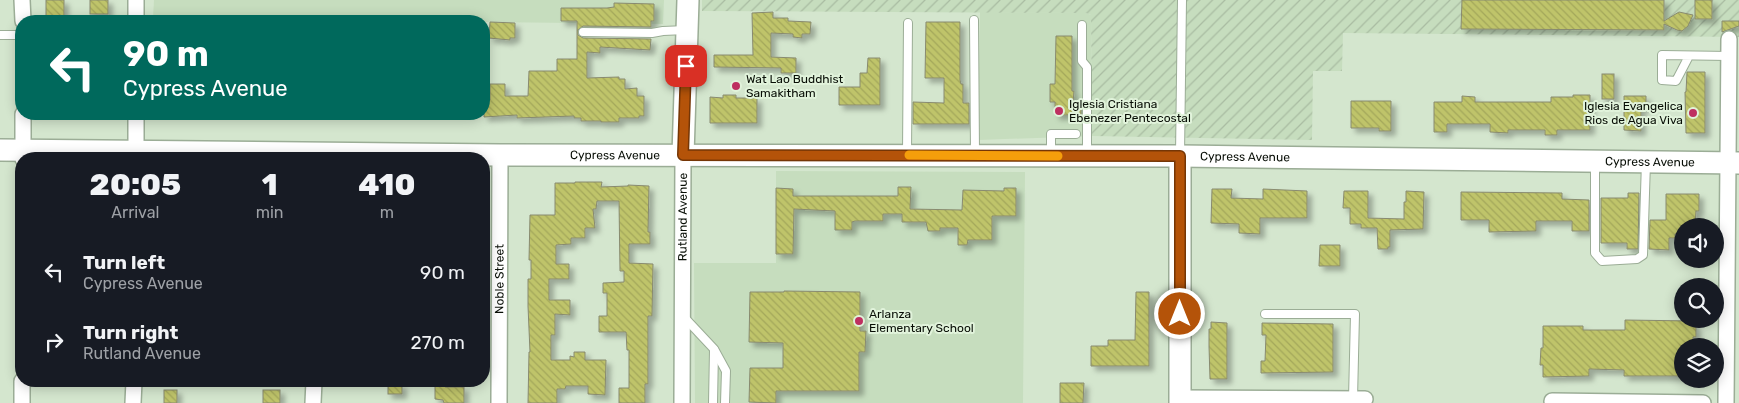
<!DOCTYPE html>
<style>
:root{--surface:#171b24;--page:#242831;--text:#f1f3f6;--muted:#9ea1a6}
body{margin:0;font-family:Rubik,sans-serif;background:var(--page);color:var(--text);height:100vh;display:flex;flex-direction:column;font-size:19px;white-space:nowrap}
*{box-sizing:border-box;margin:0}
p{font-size:16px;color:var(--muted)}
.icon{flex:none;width:28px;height:28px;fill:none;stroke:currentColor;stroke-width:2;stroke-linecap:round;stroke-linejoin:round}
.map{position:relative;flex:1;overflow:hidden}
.drawer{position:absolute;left:15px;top:152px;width:475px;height:235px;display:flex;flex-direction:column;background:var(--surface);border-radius:20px;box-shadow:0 2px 12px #0003}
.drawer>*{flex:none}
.guide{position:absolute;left:15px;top:15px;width:475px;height:105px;border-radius:20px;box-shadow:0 2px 12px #0003;background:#00695c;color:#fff;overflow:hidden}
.tools{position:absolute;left:1674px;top:218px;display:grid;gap:10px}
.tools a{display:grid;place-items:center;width:50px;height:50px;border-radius:50%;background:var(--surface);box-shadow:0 2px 12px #0003;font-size:25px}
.pin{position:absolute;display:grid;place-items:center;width:42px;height:42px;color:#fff;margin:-21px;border-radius:10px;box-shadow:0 2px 8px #0006}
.me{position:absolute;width:55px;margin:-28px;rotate:0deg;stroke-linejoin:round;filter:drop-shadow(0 0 4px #0008)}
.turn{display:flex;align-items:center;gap:18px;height:105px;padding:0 25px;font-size:22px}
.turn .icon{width:65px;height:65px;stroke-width:2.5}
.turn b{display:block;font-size:35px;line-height:42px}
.eta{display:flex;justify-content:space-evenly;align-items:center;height:85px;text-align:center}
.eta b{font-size:30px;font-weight:800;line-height:35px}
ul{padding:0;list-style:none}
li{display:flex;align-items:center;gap:15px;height:70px;padding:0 25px}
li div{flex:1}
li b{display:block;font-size:19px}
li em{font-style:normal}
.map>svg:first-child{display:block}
</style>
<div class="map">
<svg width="1739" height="403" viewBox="0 0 1739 403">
<defs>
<pattern id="industrial-furrows" width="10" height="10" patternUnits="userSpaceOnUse" patternTransform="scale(1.25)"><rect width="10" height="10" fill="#c6ddbe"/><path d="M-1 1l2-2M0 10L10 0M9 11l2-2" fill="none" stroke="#a9bca2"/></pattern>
<pattern id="building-back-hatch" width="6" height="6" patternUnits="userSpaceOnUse" patternTransform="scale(1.25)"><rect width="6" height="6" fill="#bfc46a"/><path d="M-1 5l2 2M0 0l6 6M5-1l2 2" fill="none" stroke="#a3a75a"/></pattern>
<filter id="shadow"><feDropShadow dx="4.5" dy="4.5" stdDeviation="2.5" flood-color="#0004"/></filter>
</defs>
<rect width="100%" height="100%" fill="#d4e6ce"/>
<!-- built -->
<g fill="#c6ddbe">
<polygon points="154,0 664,0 663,24 153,18"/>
<polygon points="980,12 1086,13 1091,15 1092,136 978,140"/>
<polygon points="776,171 1025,172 1023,403 695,403 694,263 776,263"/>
</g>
<!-- industrial -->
<polygon fill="url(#industrial-furrows)" points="702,0 1739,0 1739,37 1343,33 1342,71 1313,71 1312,140 1092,136 1091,15 1086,13 702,11"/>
<!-- building -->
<g fill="url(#building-back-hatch)" stroke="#888a70" filter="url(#shadow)">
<rect x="46" y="0" width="18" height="21"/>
<rect x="90" y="0" width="18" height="14"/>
<polygon points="1462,0 1664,0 1664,21 1679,12 1693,15 1688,26 1682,31 1677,30 1664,24 1664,30 1461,29"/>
<rect x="1695" y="0" width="17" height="19"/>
<polygon points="614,3 654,4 654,21 651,21 651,27 583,26 578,30 578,35 583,38 651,39 650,50 600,47 600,53 587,52 587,78 619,77 619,79 625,79 625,89 637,88 637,96 644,96 644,116 639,116 639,118 619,118 619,122 601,122 601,121 581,121 581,118 574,118 574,116 517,118 517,115 484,117 484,100 490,100 490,84 505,84 505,96 528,96 529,71 557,71 557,59 577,59 577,21 561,21 561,8 607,8 614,7"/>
<polygon points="773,12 773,18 788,18 788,21 811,22 810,34 802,34 802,38 793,37 793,34 771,33 771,57 796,58 796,73 781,73 781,68 714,67 714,55 753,55 752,13"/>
<polygon points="1722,21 1739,21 1739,26 1722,32"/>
<polygon points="490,22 515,23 515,38 510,38 510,40 489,38"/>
<polygon points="926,22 960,22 960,80 961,84 963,84 963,103 969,103 969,124 913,124 913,102 944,103 944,78 925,78"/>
<polygon points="1056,36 1072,36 1072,91 1074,91 1073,103 1081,103 1081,115 1055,115 1055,102 1050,102 1050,84 1055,84"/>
<polygon points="868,58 880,58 880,105 839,105 839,87 860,87 860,73 867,73"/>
<polygon points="1687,72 1705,72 1705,133 1686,133 1685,92 1686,92"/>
<rect x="1602" y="74" width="12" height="25"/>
<polygon points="723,95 736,95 736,98 757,98 757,123 710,123 710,97 723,98"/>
<polygon points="1573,95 1590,95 1590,130 1557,130 1557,135 1545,135 1545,130 1508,130 1508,133 1490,132 1490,124 1447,124 1447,132 1434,132 1434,102 1462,102 1462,96 1475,97 1475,102 1551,102 1551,97 1573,97"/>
<polygon points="1624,96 1646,96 1646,107 1641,107 1641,131 1624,130"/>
<polygon points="1351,101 1391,101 1391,131 1379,131 1379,128 1351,128"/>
<polygon points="575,182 602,182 601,187 628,186 628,185 649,186 648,232 650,232 650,244 629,244 629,263 653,264 652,316 648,316 648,384 645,384 645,403 619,403 619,388 629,388 629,350 627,350 626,332 599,332 599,316 607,316 607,293 603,293 603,283 624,282 624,271 620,271 619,201 597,201 596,209 593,209 595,228 585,228 585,238 571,238 571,244 556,245 556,264 569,264 569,279 549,279 549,300 570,300 570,315 555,314 555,335 551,335 551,360 570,360 570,356 574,357 574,352 585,352 585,360 606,360 605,395 588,394 588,386 566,386 565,389 557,389 557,403 528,403 529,352 530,352 528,306 528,279 531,279 531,260 529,260 530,215 555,215 555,183 575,183"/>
<polygon points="898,187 911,187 910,209 962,210 963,190 1004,191 1004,188 1016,188 1016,216 992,216 992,240 968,240 967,245 958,245 958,228 940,228 940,231 928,231 926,222 902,222 902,214 883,214 883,221 855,221 852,222 852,230 835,230 835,211 794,209 793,254 776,254 776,188 793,189 793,196 898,196"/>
<polygon points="1212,189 1232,189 1231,198 1263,199 1263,189 1307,191 1307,218 1260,218 1260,234 1239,233 1239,224 1211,223"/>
<polygon points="1344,191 1368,191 1368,218 1404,219 1404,202 1406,202 1406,191 1424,192 1423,229 1390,230 1390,247 1388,247 1388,249 1378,249 1377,228 1361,228 1361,224 1350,224 1350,208 1343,208"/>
<polygon points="1461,192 1562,193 1562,199 1589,200 1589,231 1572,231 1572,221 1536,221 1536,231 1489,232 1489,220 1461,220"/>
<polygon points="1628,193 1639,193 1638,249 1627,249 1627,243 1601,243 1601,198 1628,198"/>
<polygon points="1666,194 1699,194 1699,211 1696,211 1695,226 1682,226 1682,231 1679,231 1678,234 1675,234 1675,238 1669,238 1669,250 1649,249 1650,220 1666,220"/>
<polygon points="1320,245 1340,245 1340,266 1319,266"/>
<polygon points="784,291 860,292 860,331 866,331 865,352 859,352 859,391 776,391 776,403 749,402 750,368 783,368 783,343 749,342 750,292 784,292"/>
<polygon points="1136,292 1149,292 1149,366 1091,366 1091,346 1108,346 1108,340 1135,340"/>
<polygon points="1625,320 1693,321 1693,326 1696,326 1696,337 1693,337 1693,346 1682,346 1682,376 1624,376 1624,370 1589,369 1589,376 1543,377 1543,365 1540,365 1541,348 1543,348 1543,326 1583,326 1583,330 1625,330"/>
<polygon points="1211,322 1227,323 1227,379 1210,379 1209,346 1209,329 1211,329"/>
<polygon points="1262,323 1333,324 1333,372 1261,373 1261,361 1265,361 1266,335 1262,335"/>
<polygon points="1060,383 1084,383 1083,403 1060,403"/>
<rect x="388" y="384" width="14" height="10"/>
<polygon points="435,384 445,384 445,387 464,387 464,403 444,403 443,400 435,399"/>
<rect x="164" y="390" width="13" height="13"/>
<rect x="263" y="390" width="17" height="13"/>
</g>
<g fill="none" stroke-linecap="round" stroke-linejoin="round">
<defs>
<g id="lane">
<polyline points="974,20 975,154"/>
<polyline points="1082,25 1082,61 1087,67 1087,154"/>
<polyline points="583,32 652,33 663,31 686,30"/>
<polyline points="0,35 21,35"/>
<polyline points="1689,56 1676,81 1662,80 1662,55 1729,56"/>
<polyline points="907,153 908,23"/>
<polyline points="1051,154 1051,134 1076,134"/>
<polyline points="1180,155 1182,0"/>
<polyline points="1595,163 1595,253 1602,261 1637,259 1643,255 1646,162"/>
<polyline points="1265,314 1355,314 1353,399"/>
<polyline points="684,317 714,349 726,371 725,403"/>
<polyline points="713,403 714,350"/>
</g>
<g id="street">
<polyline points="22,0 23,21"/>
<polyline points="136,21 136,0"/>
<polyline points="23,114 23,159"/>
<polyline points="136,114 136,159"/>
<polyline points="1180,398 1365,399"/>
<polyline points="1552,401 1703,403"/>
<polyline points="22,403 22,381"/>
<polyline points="133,403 134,381"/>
<polyline points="313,403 314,381"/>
<path id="s1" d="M499,403L500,155"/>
<path id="s2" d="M682,403L683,155"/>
<polyline points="1726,403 1729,39"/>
</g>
<g id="secondary">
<path id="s3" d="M0,150L500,155L1180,156L1739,163"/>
<polyline points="683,155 688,0"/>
<polyline points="1180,156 1180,403"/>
</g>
</defs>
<!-- lane casing -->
<use href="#lane" stroke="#9bad96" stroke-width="10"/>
<!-- street casing -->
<use href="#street" stroke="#9bad96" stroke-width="18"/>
<!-- secondary casing -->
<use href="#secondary" stroke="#9bad96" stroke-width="24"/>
<!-- lane -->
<use href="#lane" stroke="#fff" stroke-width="8"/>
<!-- street -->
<use href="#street" stroke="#fff" stroke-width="15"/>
<!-- secondary -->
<use href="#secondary" stroke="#fff" stroke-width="21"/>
</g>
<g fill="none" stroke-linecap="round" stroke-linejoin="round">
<defs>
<polyline id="route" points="686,66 683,155 1180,156 1180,314"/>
</defs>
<!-- route casing -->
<use href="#route" stroke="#753606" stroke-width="12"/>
<!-- route -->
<use href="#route" stroke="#b45309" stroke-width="9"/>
<!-- slow -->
<polyline stroke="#f59e0b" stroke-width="9" points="909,155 1058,156"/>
</g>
<!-- markers -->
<g fill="#be3060" stroke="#e1f3db" stroke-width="2">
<circle cx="736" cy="86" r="5"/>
<circle cx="1059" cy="111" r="5"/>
<circle cx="1693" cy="113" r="5"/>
<circle cx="859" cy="321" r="5"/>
</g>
<g text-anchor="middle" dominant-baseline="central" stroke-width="4" stroke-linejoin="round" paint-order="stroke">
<!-- poi labels -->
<g font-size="12" fill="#080e06" stroke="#e1f3db" text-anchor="start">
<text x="746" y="79">Wat Lao Buddhist<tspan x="746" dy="14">Samakitham</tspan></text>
<text x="1069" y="104">Iglesia Cristiana<tspan x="1069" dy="14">Ebenezer Pentecostal</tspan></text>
<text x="1683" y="106" text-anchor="end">Iglesia Evangelica<tspan x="1683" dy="14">Rios de Agua Viva</tspan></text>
<text x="869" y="314">Arlanza<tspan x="869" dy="14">Elementary School</tspan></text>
</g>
<!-- street labels -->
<g font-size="12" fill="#080e06" stroke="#e1f3db">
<text stroke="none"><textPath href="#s3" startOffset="615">Cypress Avenue</textPath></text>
<text stroke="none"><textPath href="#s3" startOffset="1245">Cypress Avenue</textPath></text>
<text stroke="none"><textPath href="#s3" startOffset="1650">Cypress Avenue</textPath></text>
<text stroke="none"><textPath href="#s2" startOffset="186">Rutland Avenue</textPath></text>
<text stroke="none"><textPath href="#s1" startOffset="124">Noble Street</textPath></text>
</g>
</g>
</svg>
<div class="tools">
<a><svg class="icon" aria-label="sound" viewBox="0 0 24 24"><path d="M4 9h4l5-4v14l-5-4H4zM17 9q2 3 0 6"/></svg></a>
<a><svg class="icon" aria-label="search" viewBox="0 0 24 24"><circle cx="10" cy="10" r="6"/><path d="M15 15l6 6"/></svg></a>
<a><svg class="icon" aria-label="layers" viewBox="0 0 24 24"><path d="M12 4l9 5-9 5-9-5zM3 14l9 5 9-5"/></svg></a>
</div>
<div class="pin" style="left:686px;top:66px;background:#d93025"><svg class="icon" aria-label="arrive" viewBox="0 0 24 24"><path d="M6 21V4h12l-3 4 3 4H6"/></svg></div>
<svg class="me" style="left:1180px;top:314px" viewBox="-20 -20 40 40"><circle r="17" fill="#b45309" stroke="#fff" stroke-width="3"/><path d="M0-11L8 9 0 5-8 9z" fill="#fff"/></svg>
<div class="guide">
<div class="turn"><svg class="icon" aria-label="left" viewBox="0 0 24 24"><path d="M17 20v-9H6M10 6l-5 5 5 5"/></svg><div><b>90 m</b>Cypress Avenue</div></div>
</div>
<section class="drawer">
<div class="eta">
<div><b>20:05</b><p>Arrival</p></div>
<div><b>1</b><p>min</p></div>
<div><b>410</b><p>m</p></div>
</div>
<ul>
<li><svg class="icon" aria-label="left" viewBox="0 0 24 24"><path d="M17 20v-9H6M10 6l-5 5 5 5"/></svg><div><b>Turn left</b><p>Cypress Avenue</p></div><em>90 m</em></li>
<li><svg class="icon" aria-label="right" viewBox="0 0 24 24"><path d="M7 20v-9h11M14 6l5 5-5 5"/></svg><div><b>Turn right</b><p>Rutland Avenue</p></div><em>270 m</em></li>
</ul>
</section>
</div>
